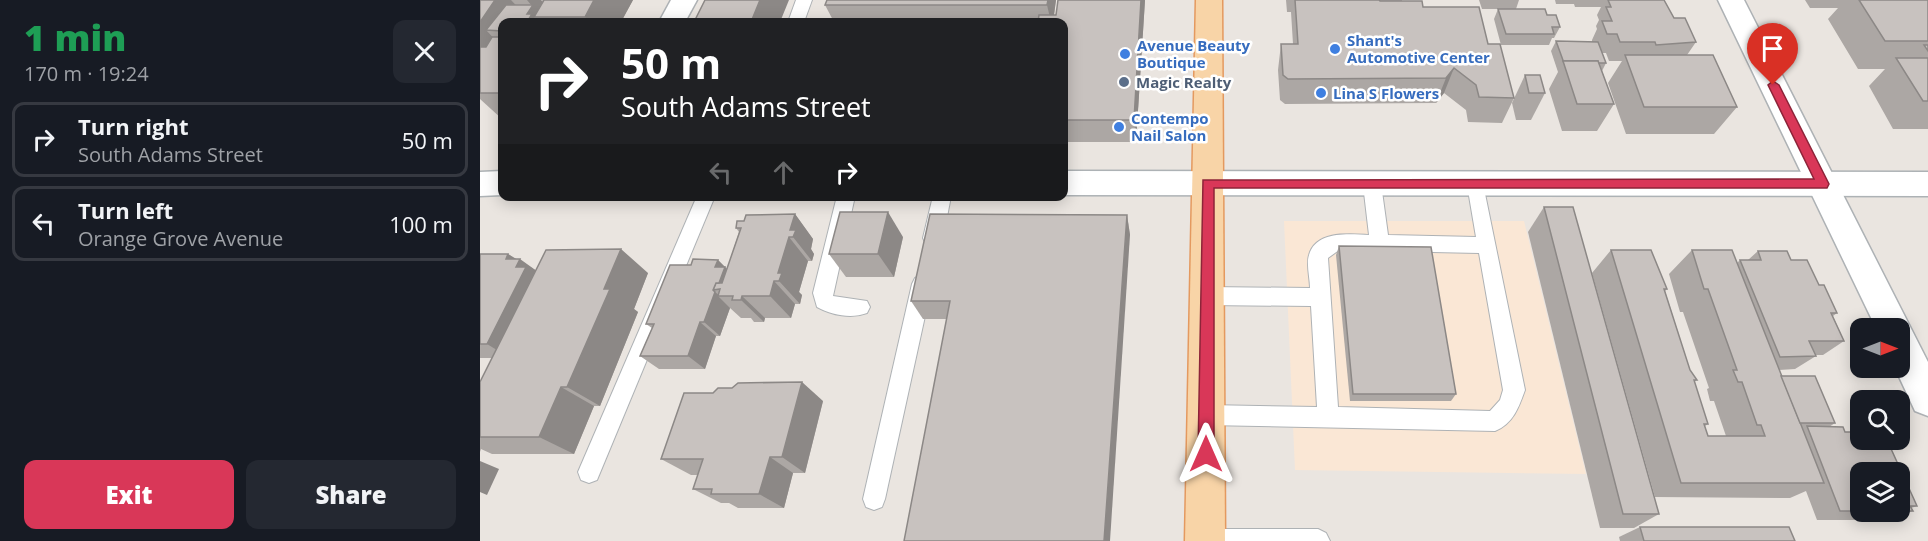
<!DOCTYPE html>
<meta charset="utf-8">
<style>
:root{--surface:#171b24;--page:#242831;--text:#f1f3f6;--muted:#9ea1a6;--line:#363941;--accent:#d93758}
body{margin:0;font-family:"Open Sans",sans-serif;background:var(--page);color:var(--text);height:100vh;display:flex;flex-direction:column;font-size:22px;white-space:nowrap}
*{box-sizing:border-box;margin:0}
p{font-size:20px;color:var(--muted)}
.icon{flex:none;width:33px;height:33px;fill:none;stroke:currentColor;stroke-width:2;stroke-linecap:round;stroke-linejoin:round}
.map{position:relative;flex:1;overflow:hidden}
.side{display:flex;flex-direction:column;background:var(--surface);width:480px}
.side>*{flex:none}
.banner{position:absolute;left:18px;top:18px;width:570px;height:183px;border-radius:12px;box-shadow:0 3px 15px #0003;background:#202124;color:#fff;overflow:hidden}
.needle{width:39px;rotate:90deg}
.buttons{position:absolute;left:1370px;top:318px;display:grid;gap:12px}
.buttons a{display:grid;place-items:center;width:60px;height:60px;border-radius:12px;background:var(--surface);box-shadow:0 3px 15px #0003;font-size:30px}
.pin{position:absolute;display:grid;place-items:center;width:51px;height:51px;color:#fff;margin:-62px -26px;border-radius:50% 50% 50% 0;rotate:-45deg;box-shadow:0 0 6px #0007}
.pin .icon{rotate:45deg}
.me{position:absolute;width:66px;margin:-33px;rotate:0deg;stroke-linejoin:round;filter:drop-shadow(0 0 4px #0008)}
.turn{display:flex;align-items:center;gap:21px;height:126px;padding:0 24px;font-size:27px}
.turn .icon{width:78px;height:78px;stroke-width:2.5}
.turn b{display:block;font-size:42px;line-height:51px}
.lanes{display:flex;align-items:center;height:57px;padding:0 24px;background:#0003;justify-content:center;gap:30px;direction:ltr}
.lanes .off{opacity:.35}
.round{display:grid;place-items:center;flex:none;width:63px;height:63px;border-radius:12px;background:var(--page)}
.headline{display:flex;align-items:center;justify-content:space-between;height:102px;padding:0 24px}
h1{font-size:36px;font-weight:800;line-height:45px;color:#1e9e55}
.button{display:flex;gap:12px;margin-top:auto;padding:12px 24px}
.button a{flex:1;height:69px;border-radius:12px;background:var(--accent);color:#fff;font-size:24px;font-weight:800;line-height:69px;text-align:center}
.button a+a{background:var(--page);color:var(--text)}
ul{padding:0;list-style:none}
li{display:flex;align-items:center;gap:18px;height:75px;margin:0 12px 9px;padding:0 12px;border:3px solid var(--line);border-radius:12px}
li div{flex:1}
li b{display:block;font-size:22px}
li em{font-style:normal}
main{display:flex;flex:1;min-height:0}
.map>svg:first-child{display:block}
</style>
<main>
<section class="side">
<div class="headline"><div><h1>1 min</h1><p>170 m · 19:24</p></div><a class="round"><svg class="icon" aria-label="close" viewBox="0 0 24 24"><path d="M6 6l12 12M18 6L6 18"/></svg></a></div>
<ul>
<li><svg class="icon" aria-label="right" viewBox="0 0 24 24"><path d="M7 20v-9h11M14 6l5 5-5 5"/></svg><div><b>Turn right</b><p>South Adams Street</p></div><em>50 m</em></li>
<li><svg class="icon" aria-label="left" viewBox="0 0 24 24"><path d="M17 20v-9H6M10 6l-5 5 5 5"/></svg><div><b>Turn left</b><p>Orange Grove Avenue</p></div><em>100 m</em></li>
</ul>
<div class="button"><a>Exit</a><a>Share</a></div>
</section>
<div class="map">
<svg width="1448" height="541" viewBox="0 0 1448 541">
<rect width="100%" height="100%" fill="#eae5e0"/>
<!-- commercial -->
<polygon fill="#fae7d5" points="804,221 1044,221 1106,474 815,470"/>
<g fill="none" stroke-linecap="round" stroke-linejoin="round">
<defs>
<g id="lane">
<polygon points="316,0 332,0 324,22 308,22"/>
<path d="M892,177L898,179L901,184L908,235L996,237L987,184L990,179L996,177L1002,179L1045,390C1039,407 1033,424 1015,431L726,425L718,422L715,415L718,408L726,405L837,407L831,306L727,305L720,302L717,296L720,290L727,287L830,288C830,278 826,264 829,255C836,230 870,234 889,235L883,184L886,179ZM859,250L999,253L1023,390L1020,400L1010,411L858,407L848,258Z"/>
<polygon points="217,196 235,196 117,480 109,483 101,480 98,472"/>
<path d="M357,196H375L353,296L387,301L390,307L387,313C371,319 352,315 337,307L333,293Z"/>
<polygon points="453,196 471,196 463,238 460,244 453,246 446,244 443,238"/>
<polygon points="442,275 449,278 452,284 405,499 402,507 394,510 386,507 383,499 432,284 435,278"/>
<polygon points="725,529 838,529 846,533 850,541 713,541 717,533"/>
</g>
<g id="street">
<polygon points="191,0 217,0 205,22 179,22"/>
<polygon points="1238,0 1264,0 1448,362 1448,416 1435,411 1415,368 1419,368 1419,328 1396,328"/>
</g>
<g id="secondary">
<polygon points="22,171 22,195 0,196 0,172"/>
<polygon points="584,171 1448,172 1448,196 584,195"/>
</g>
<polygon id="primary" points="716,0 742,0 745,541 705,541"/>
</defs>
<!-- lane casing -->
<use href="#lane" stroke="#aeb2b5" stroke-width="2"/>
<!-- street casing -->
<use href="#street" stroke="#aeb2b5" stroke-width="3"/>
<!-- secondary casing -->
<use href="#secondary" stroke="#adb2b5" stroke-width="3"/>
<!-- primary casing -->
<use href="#primary" stroke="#e4995f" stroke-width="3"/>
<!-- lane -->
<use href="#lane" fill="#fff" fill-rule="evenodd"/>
<!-- street -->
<use href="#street" fill="#fff" fill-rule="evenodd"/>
<!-- secondary -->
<use href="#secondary" fill="#fff" fill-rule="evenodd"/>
<!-- primary -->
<use href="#primary" fill="#f8d4a7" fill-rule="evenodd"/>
</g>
<!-- wall -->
<g fill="#aca7a4" fill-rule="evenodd">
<polygon points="0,0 61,0 63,2 62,0 153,0 141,22 22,22 22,119 0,99"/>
<polygon points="576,0 574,15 665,0 656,142 584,142 584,22 354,22 345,5"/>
<polygon points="806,0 922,0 922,1 943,7 1008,44 1034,98 1022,123 988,122 986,110 964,93 956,103 805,104 800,100 798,70 801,44 813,44 811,12 807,12"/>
<polygon points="999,0 1039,0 1036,9 1067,15 1080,27 1074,38 1072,38 1069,45 1021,45 1014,19 1018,9 1002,9"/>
<polygon points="1075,0 1184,0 1194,18 1216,42 1207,55 1257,107 1234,134 1146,134 1128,83 1142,61 1129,61 1126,53 1122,53 1126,63 1122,71 1134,104 1117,131 1082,131 1069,89 1078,72 1071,51 1076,41 1112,42 1112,40 1117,29 1116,26 1119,20 1117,15 1121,7 1095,7 1094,4 1076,4"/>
<polygon points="1325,0 1448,0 1448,129 1413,129 1389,86 1405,69 1378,69 1348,19 1358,8 1330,8"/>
<polygon points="1045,75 1065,93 1051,120 1036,120 1032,103"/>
<polygon points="1064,207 1179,514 1154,528 1120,528 1048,232"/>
<polygon points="315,214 333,239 331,249 334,254 332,261 328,261 319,292 322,295 320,304 315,304 311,318 285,318 284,322 274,322 271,318 261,318 250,308 240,336 236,336 225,369 179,369 160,356 172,328 166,324 211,265 238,260 247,269 259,232 256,228 264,221"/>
<polygon points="647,215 650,235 467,319 443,319 431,301"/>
<polygon points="423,237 414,277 366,277 349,254"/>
<polygon points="859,246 976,394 971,401 870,401 856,255"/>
<path d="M1131,250L1187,289L1185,291L1210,370L1217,380L1214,382L1228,424L1225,426L1228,436H1246L1234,401H1230L1227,389L1229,388L1203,312H1200L1189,274L1212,250L1257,263L1260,260H1268L1278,251L1311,260L1339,285L1357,313L1353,316L1364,341L1343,355H1335L1336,356L1315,369L1299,370L1301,376L1355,423L1349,427L1365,432L1437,506L1431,508L1433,511L1407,520H1337L1326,491L1310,498L1175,497L1112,273ZM1380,472L1419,512H1380Z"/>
<polygon points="0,254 28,254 55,270 168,273 154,309 158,312 120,406 114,406 94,454 12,454 1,449 0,452 0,382 12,358 0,358"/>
<polygon points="343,401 325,473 313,473 304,508 258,508 249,503 241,503 213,489 218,475 211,475 181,459"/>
<polygon points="1160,527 1315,541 1140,541 1139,537"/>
</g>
<!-- shaded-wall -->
<g fill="#8c8886">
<polygon points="15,0 31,0 49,19 6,30 22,47 0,83 0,22"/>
<polygon points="47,0 61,0 75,16 54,17 59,22 47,22 47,14 52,6"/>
<polygon points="114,0 153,0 141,22 109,22 105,17"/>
<polygon points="280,0 309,0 300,22 271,22"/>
<polygon points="568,0 576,0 573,22 571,22 567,5"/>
<polygon points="661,0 665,0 656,142 654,120"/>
<polygon points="974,68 964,93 956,103 966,78"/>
<polygon points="408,212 423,237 414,277 398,254"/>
<polygon points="315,214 333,239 331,249 334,254 332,261 313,237 310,230"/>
<polygon points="647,215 650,235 630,541 624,541"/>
<polygon points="309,237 328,261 319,292 322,295 320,304 299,281 298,273"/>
<polygon points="141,249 168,273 154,309 158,312 120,406 87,387 124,289"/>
<polygon points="28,254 39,261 40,259 61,274 30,358 7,344 26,259"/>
<polygon points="238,260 260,282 240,289 236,290 235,267"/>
<polygon points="294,281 315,304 311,318 290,296"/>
<polygon points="235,292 240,296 238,296 250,308 240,336 224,322"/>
<polygon points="262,296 285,318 284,322 261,300"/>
<polygon points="220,322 236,336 225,369 208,356"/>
<polygon points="322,382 343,401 325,473 302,457"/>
<polygon points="81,387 114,406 94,454 59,437"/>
<polygon points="290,457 313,473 304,508 279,494"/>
<polygon points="0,461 19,469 7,495 0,492"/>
</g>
<!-- building -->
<g fill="#c8c2bf" stroke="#8c8886" stroke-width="1.5">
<polygon points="0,0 15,0 0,22"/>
<polygon points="64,0 114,0 105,17 54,17"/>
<polygon points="225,0 280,0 271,22 214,22"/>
<polygon points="347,0 568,0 567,5 345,5"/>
<polygon points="578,0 661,0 654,120 584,120 584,22 558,22 559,15 576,15"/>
<polygon points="815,0 899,0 900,1 942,1 943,7 999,7 1008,44 1020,44 1034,98 999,97 996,85 974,68 966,78 808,79 803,75 801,44 818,44"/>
<polygon points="1128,0 1184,0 1194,18 1205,18 1216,42 1176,45 1175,42 1140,42 1137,34 1127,34 1122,21 1132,21 1126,7 1131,7"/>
<polygon points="1379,0 1448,0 1448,41 1405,41"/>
<polygon points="26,5 53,5 47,14 52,14 47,22 22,22 22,31 6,30"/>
<polygon points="1018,9 1065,9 1067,15 1076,15 1080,27 1072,27 1074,34 1026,34"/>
<polygon points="12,37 22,37 22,93 0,93 0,47 6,47"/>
<polygon points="1076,41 1118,42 1126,63 1118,63 1118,61 1083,61 1084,63"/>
<polygon points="1444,45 1448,45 1448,51"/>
<polygon points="1145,55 1233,55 1257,107 1164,107"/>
<polygon points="1416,58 1448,58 1448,101 1443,101"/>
<polygon points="1083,61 1118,61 1134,104 1097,104"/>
<polygon points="1045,75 1060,75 1065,93 1049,93"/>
<polygon points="1064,207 1093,207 1179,514 1143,514"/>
<polygon points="360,212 408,212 398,254 349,254"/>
<polygon points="315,214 310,230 316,230 313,237 309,237 298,273 302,273 299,281 294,281 290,296 262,296 261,300 252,300 253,296 238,296 240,289 233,290 236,283 242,283 261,228 256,228 257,221 264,221 266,215"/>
<polygon points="450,214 647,215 624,541 424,541 470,301 431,301"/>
<polygon points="859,246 951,247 976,394 873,394"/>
<polygon points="141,249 124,289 130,289 87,387 81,387 59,437 0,437 0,382 66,250"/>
<polygon points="1131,250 1171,250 1187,289 1184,289 1210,370 1217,380 1214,380 1228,424 1224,424 1228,436 1285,436 1281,425 1277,425 1262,382 1258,382 1253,370 1257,370 1228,289 1224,289 1212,250 1252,250 1344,483 1201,483"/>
<polygon points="1278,251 1307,251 1311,260 1327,260 1339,285 1344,285 1357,313 1351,313 1364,341 1329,341 1336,356 1300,357 1260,260 1281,260"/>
<polygon points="0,254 28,254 26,259 40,259 36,267 46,267 7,344 0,344"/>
<polygon points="213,259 238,260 235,267 245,267 239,283 236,283 233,290 235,292 224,322 220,322 208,356 160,356 174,324 166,324 190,265 211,265"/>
<polygon points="1301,376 1335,376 1355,423 1320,423"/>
<polygon points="322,382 302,457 290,457 279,494 231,494 232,489 213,489 223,459 181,459 204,393 233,393 238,388 252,388 258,383"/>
<polygon points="1327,426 1363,427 1365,432 1380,432 1380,440 1407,440 1437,506 1430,506 1433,511 1419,511 1419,472 1380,472 1380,511 1360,511"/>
<polygon points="1160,527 1309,527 1315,541 1164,541"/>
</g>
<!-- route -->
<polygon fill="#d93758" stroke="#8d2439" stroke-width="1.5" points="1293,81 1299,85 1349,184 1347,188 734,188 734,454 731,460 726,462 721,460 718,454 723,180 1334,179 1288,85"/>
<!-- markers -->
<g fill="#3f7fe0" stroke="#fff" stroke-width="2">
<circle cx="855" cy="49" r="6"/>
<circle cx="645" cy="54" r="6"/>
<circle cx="841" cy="93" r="6"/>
<circle cx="639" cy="127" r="6"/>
</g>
<circle fill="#5c6f8a" stroke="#fff" stroke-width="2" cx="644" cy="82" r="6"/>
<g text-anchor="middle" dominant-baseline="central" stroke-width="5" stroke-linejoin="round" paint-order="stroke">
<!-- shop labels -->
<g font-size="15" font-weight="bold" fill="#366cbe" stroke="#fff" text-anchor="start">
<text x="867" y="40">Shant's<tspan x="867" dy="17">Automotive Center</tspan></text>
<text x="657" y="45">Avenue Beauty<tspan x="657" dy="17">Boutique</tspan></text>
<text x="853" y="93">Lina S Flowers</text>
<text x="651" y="118">Contempo<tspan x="651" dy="17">Nail Salon</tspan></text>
</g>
<!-- service labels -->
<g font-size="15" font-weight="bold" fill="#4e5e75" stroke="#fff" text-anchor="start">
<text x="656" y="82">Magic Realty</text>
</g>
</g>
</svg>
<div class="buttons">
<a><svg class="needle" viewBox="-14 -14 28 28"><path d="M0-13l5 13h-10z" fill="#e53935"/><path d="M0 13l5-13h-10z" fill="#9ea1a6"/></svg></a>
<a><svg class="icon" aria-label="search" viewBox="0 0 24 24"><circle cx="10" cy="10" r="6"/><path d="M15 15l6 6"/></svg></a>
<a><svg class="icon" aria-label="layers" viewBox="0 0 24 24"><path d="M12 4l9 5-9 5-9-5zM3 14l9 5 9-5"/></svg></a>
</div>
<div class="pin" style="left:1293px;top:85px;background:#d93025"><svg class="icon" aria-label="arrive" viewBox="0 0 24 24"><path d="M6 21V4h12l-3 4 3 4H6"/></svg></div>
<svg class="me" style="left:726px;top:454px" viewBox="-20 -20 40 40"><path d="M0-17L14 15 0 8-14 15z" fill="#d93758" stroke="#fff" stroke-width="4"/></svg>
<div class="banner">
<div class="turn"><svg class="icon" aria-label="right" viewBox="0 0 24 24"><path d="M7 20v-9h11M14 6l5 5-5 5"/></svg><div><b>50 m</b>South Adams Street</div></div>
<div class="lanes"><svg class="icon off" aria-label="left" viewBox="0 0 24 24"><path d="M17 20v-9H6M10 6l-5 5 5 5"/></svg><svg class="icon off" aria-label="ahead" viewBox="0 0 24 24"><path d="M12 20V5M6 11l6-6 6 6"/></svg><svg class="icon" aria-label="right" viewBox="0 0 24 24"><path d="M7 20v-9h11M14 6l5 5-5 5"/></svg></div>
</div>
</div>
</main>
